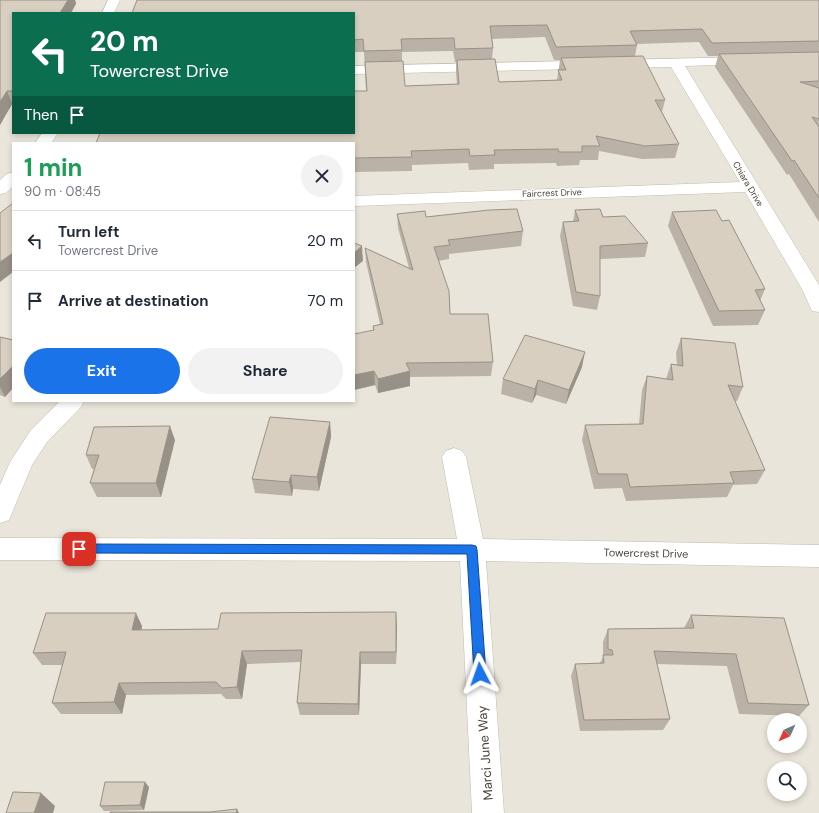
<!DOCTYPE html>
<meta charset="utf-8">
<style>
:root{--surface:#fff;--page:#f2f2f3;--text:#1f2937;--muted:#747a83;--line:#e0e1e3;--accent:#1a73e8}
body{margin:0;font-family:"DM Sans",sans-serif;background:var(--page);color:var(--text);height:100vh;display:flex;flex-direction:column;font-size:15px;white-space:nowrap}
*{box-sizing:border-box;margin:0}
p{font-size:13px;color:var(--muted)}
.icon{flex:none;width:22px;height:22px;fill:none;stroke:currentColor;stroke-width:2;stroke-linecap:round;stroke-linejoin:round}
.map{position:relative;flex:1;overflow:hidden}
.side{position:absolute;left:12px;top:142px;width:343px;height:260px;display:flex;flex-direction:column;background:var(--surface);border-radius:0px;box-shadow:0 2px 6px #0003}
.side>*{flex:none}
.banner{position:absolute;left:12px;top:12px;width:343px;height:122px;border-radius:0px;box-shadow:0 2px 6px #0003;background:#0b6e4f;color:#fff;overflow:hidden}
.needle{width:26px;rotate:225deg}
.buttons{position:absolute;left:767px;top:713px;display:grid;gap:8px}
.buttons a{display:grid;place-items:center;width:40px;height:40px;border-radius:50%;background:var(--surface);box-shadow:0 2px 6px #0003;font-size:20px}
.pin{position:absolute;display:grid;place-items:center;width:34px;height:34px;color:#fff;margin:-17px;border-radius:8px;box-shadow:0 2px 6px #0006}
.me{position:absolute;width:44px;margin:-22px;rotate:356deg;stroke-linejoin:round;filter:drop-shadow(0 0 3px #0008)}
.turn{display:flex;align-items:center;gap:14px;height:84px;padding:0 12px;font-size:18px}
.turn .icon{width:52px;height:52px;stroke-width:2.5}
.turn b{display:block;font-size:28px;line-height:34px}
.then{display:flex;align-items:center;height:38px;padding:0 12px;background:#0003;gap:8px;font-size:15px}
.round{display:grid;place-items:center;flex:none;width:42px;height:42px;border-radius:21px;background:var(--page)}
.summary{display:flex;align-items:center;justify-content:space-between;height:68px;padding:0 12px}
h1{font-size:24px;font-weight:700;line-height:30px;color:#1e9e55}
.primary-button{display:flex;gap:8px;margin-top:auto;padding:8px 12px}
.primary-button a{flex:1;height:46px;border-radius:24px;background:var(--accent);color:#fff;font-size:16px;font-weight:700;line-height:46px;text-align:center}
.primary-button a+a{background:var(--page);color:var(--text)}
ul{padding:0;list-style:none}
li{display:flex;align-items:center;gap:12px;height:60px;padding:0 12px;border-top:1px solid var(--line)}
li div{flex:1}
li b{display:block;font-size:15px}
li em{font-style:normal}
.map>svg:first-child{display:block}
</style>
<div class="map">
<svg width="819" height="813" viewBox="0 0 819 813">
<rect width="100%" height="100%" fill="#f6f3ec"/>
<!-- residential -->
<path fill="#eae5da" fill-rule="evenodd" d="M0,0H819V813H0ZM13,13H354V133H13ZM13,143H354V401H13ZM774,720H800V746H774ZM774,768H800V794H774Z"/>
<g fill="none" stroke-linecap="round" stroke-linejoin="round">
<defs>
<g id="street">
<polygon points="108,0 120,0 114,13 102,13"/>
<polygon points="746,57 751,58 753,61 751,64 685,66 819,285 819,312 812,311 802,289 745,192 354,206 354,196 740,182 671,67 354,74 354,66"/>
<polygon points="42,133 58,133 51,143 35,143"/>
<polygon points="13,172 13,186 6,193 0,194 0,180 7,174"/>
<polygon points="60,401 84,401 81,407 47,442 32,465 9,520 0,523 0,485 10,462 31,430"/>
<polygon points="454,448 462,451 466,457 483,539 819,545 819,567 486,561 504,813 472,813 460,561 0,560 0,538 457,539 442,457 446,451"/>
</g>
</defs>
<!-- street casing -->
<use href="#street" stroke="#c2bbae" stroke-width="1"/>
<!-- street -->
<use href="#street" fill="#fff" fill-rule="evenodd"/>
</g>
<!-- wall -->
<g fill="#bab2a6" fill-rule="evenodd">
<polygon points="0,0 75,0 76,4 13,13 13,104 12,104 0,125"/>
<path d="M819,0V222L789,174L787,175L715,67L718,56H708L699,42L636,44L637,45L635,56L665,100L662,112L679,144L675,158L642,159L599,151L598,160H580L579,165L557,166L556,163L494,164V169L469,170L468,163L412,165V171L354,172V143L366,91L364,52H354V13ZM545,37L554,60H560L557,80L499,82L492,59L493,48L492,39ZM453,51L455,62H456V73L457,84L405,86L402,61V52Z"/>
<polygon points="575,210 603,217 648,243 645,257 600,259 600,296 597,310 573,306 560,236 563,222 573,222"/>
<polygon points="672,212 722,221 765,289 760,301 765,310 758,325 713,326 668,226"/>
<polygon points="397,214 426,217 523,231 521,246 449,254 449,259 438,261 450,314 493,362 491,376 410,377 410,386 378,393 375,385 354,390 373,330 373,326 380,324 366,262 365,248 409,268 398,228"/>
<polygon points="0,337 13,340 13,388 5,397 0,395"/>
<polygon points="681,338 743,387 737,401 735,401 765,470 757,484 733,485 727,497 626,501 622,488 594,489 582,440 585,425 639,424 642,390 647,376 666,379 671,364 677,365 676,353"/>
<polygon points="582,367 566,404 536,395 532,403 501,394 503,379"/>
<polygon points="330,422 331,437 319,491 293,489 292,496 255,493 252,479"/>
<polygon points="175,440 161,497 97,497 90,483 94,469 92,469 86,455"/>
<polygon points="691,615 809,705 799,716 739,714 727,666 657,664 670,719 663,730 580,731 571,676 575,664 600,663 603,657 603,642 608,629 684,628"/>
<polygon points="397,625 396,664 361,664 359,715 300,715 297,703 301,662 247,664 242,699 226,699 221,694 126,695 122,714 61,714 52,703 62,665 42,665 33,653 142,626 142,630 218,629"/>
<polygon points="149,787 144,810 104,811 100,806"/>
</g>
<!-- shaded-wall -->
<g fill="#979187">
<polygon points="68,0 75,0 76,4 71,13 60,13"/>
<polygon points="7,91 12,104 0,125 0,102"/>
<polygon points="362,246 363,261 354,268 354,253"/>
<polygon points="13,253 13,272 0,282 0,262"/>
<polygon points="585,352 582,367 566,404 569,390"/>
<polygon points="13,366 13,388 5,397 0,387 0,379"/>
<polygon points="374,371 375,385 354,390 354,375"/>
<polygon points="410,371 410,386 378,393 378,379"/>
<polygon points="538,380 536,395 532,403 535,389"/>
<polygon points="330,422 331,437 319,491 317,477"/>
<polygon points="170,426 175,440 161,497 156,483"/>
<polygon points="291,475 293,489 292,496 289,482"/>
<polygon points="396,612 397,625 396,664"/>
<polygon points="136,613 142,626 139,643 132,630"/>
<polygon points="242,651 247,664 242,699 237,687"/>
<polygon points="360,652 361,664 359,715 358,704"/>
<polygon points="119,683 126,695 122,714 114,702"/>
<polygon points="145,782 149,787 144,810 140,805"/>
<polygon points="41,793 55,806 53,813 34,813"/>
<polygon points="237,809 239,813 236,813"/>
</g>
<!-- building -->
<g fill="#d8cfc1" stroke="#979187">
<polygon points="0,0 68,0 60,13 13,13 13,88 12,91 7,91 0,102"/>
<polygon points="137,0 819,0 819,41 712,43 702,29 630,31 637,45 556,47 547,25 490,26 493,48 455,49 454,38 401,39 402,50 364,51 363,39 354,40 354,13 132,13"/>
<polygon points="819,52 819,81 800,82 819,88 819,119 812,117 819,127 819,198 794,160 792,161 719,54"/>
<polygon points="643,56 665,100 655,100 679,144 645,146 596,136 600,146 582,146 582,152 559,152 558,149 494,150 495,155 470,156 469,149 411,151 412,157 354,158 354,143 96,143 100,133 354,133 354,91 367,91 365,62 403,61 405,86 459,84 457,60 495,59 499,82 562,80 558,70 566,70 561,58"/>
<polygon points="13,203 13,253 0,262 0,213"/>
<polygon points="517,209 523,231 448,240 450,245 434,247 449,291 450,314 488,314 493,362 406,363 410,371 378,379 374,371 354,375 354,334 374,330 373,326 383,324 365,248 413,270 397,214 425,211 426,217 489,210"/>
<polygon points="600,209 603,217 625,216 648,243 600,246 600,296 576,292 563,222 579,221 575,210"/>
<polygon points="716,210 722,221 729,220 765,289 755,290 765,310 719,311 672,212"/>
<polygon points="354,243 362,246 354,253"/>
<polygon points="525,335 585,352 569,390 538,380 535,389 503,379"/>
<polygon points="0,337 13,340 13,366 0,379"/>
<polygon points="681,338 735,343 743,387 728,385 765,470 730,472 734,483 630,487 627,474 598,474 585,425 643,424 647,376 673,380 671,364 683,366"/>
<polygon points="270,417 330,422 317,477 291,475 289,482 252,479"/>
<polygon points="170,426 156,483 90,483 99,455 86,455 94,427"/>
<polygon points="396,612 396,652 360,652 358,704 297,703 302,650 242,651 237,687 222,688 216,682 119,683 114,702 52,703 66,652 33,653 46,613 136,613 132,630 218,629 221,613"/>
<polygon points="691,615 784,618 809,705 748,703 736,654 654,651 670,719 584,720 575,664 604,663 603,655 613,655 612,650 608,649 608,629 694,628"/>
<polygon points="105,782 145,782 140,805 100,806"/>
<polygon points="13,792 41,793 34,813 6,813"/>
<polygon points="237,809 236,813 110,813 110,812 210,812"/>
</g>
<!-- route -->
<polygon fill="#1a73e8" stroke="#114b97" points="79,544 472,545 476,546 477,550 486,674 484,678 480,679 476,678 474,674 467,554 79,553 75,552 73,549 75,546"/>
<g text-anchor="middle" dominant-baseline="central" stroke-width="3" stroke-linejoin="round" paint-order="stroke">
<!-- far-street labels -->
<g font-size="9" fill="#4b4439" stroke="#fff">
<text transform="translate(748 184) rotate(59)">Chiara Drive</text>
<text transform="translate(552 193) rotate(-2)">Faircrest Drive</text>
</g>
<!-- street labels -->
<g font-size="11" fill="#4b4439" stroke="#fff">
<text transform="translate(646 553) rotate(1)">Towercrest Drive</text>
</g>
<!-- near-street labels -->
<g font-size="13" fill="#4b4439" stroke="#fff">
<text transform="translate(485 753) rotate(-94)">Marci June Way</text>
</g>
</g>
</svg>
<div class="buttons">
<a><svg class="needle" viewBox="-14 -14 28 28"><path d="M0-13l5 13h-10z" fill="#e53935"/><path d="M0 13l5-13h-10z" fill="#747a83"/></svg></a>
<a><svg class="icon" aria-label="search" viewBox="0 0 24 24"><circle cx="10" cy="10" r="6"/><path d="M15 15l6 6"/></svg></a>
</div>
<div class="pin" style="left:79px;top:549px;background:#d93025"><svg class="icon" aria-label="arrive" viewBox="0 0 24 24"><path d="M6 21V4h12l-3 4 3 4H6"/></svg></div>
<svg class="me" style="left:480px;top:674px" viewBox="-20 -20 40 40"><path d="M0-17L14 15 0 8-14 15z" fill="#1a73e8" stroke="#fff" stroke-width="4"/></svg>
<div class="banner">
<div class="turn"><svg class="icon" aria-label="left" viewBox="0 0 24 24"><path d="M17 20v-9H6M10 6l-5 5 5 5"/></svg><div><b>20 m</b>Towercrest Drive</div></div>
<div class="then">Then<svg class="icon" aria-label="arrive" viewBox="0 0 24 24"><path d="M6 21V4h12l-3 4 3 4H6"/></svg></div>
</div>
<section class="side">
<div class="summary"><div><h1>1 min</h1><p>90 m · 08:45</p></div><a class="round"><svg class="icon" aria-label="close" viewBox="0 0 24 24"><path d="M6 6l12 12M18 6L6 18"/></svg></a></div>
<ul>
<li><svg class="icon" aria-label="left" viewBox="0 0 24 24"><path d="M17 20v-9H6M10 6l-5 5 5 5"/></svg><div><b>Turn left</b><p>Towercrest Drive</p></div><em>20 m</em></li>
<li><svg class="icon" aria-label="arrive" viewBox="0 0 24 24"><path d="M6 21V4h12l-3 4 3 4H6"/></svg><div><b>Arrive at destination</b></div><em>70 m</em></li>
</ul>
<div class="primary-button"><a>Exit</a><a>Share</a></div>
</section>
</div>
